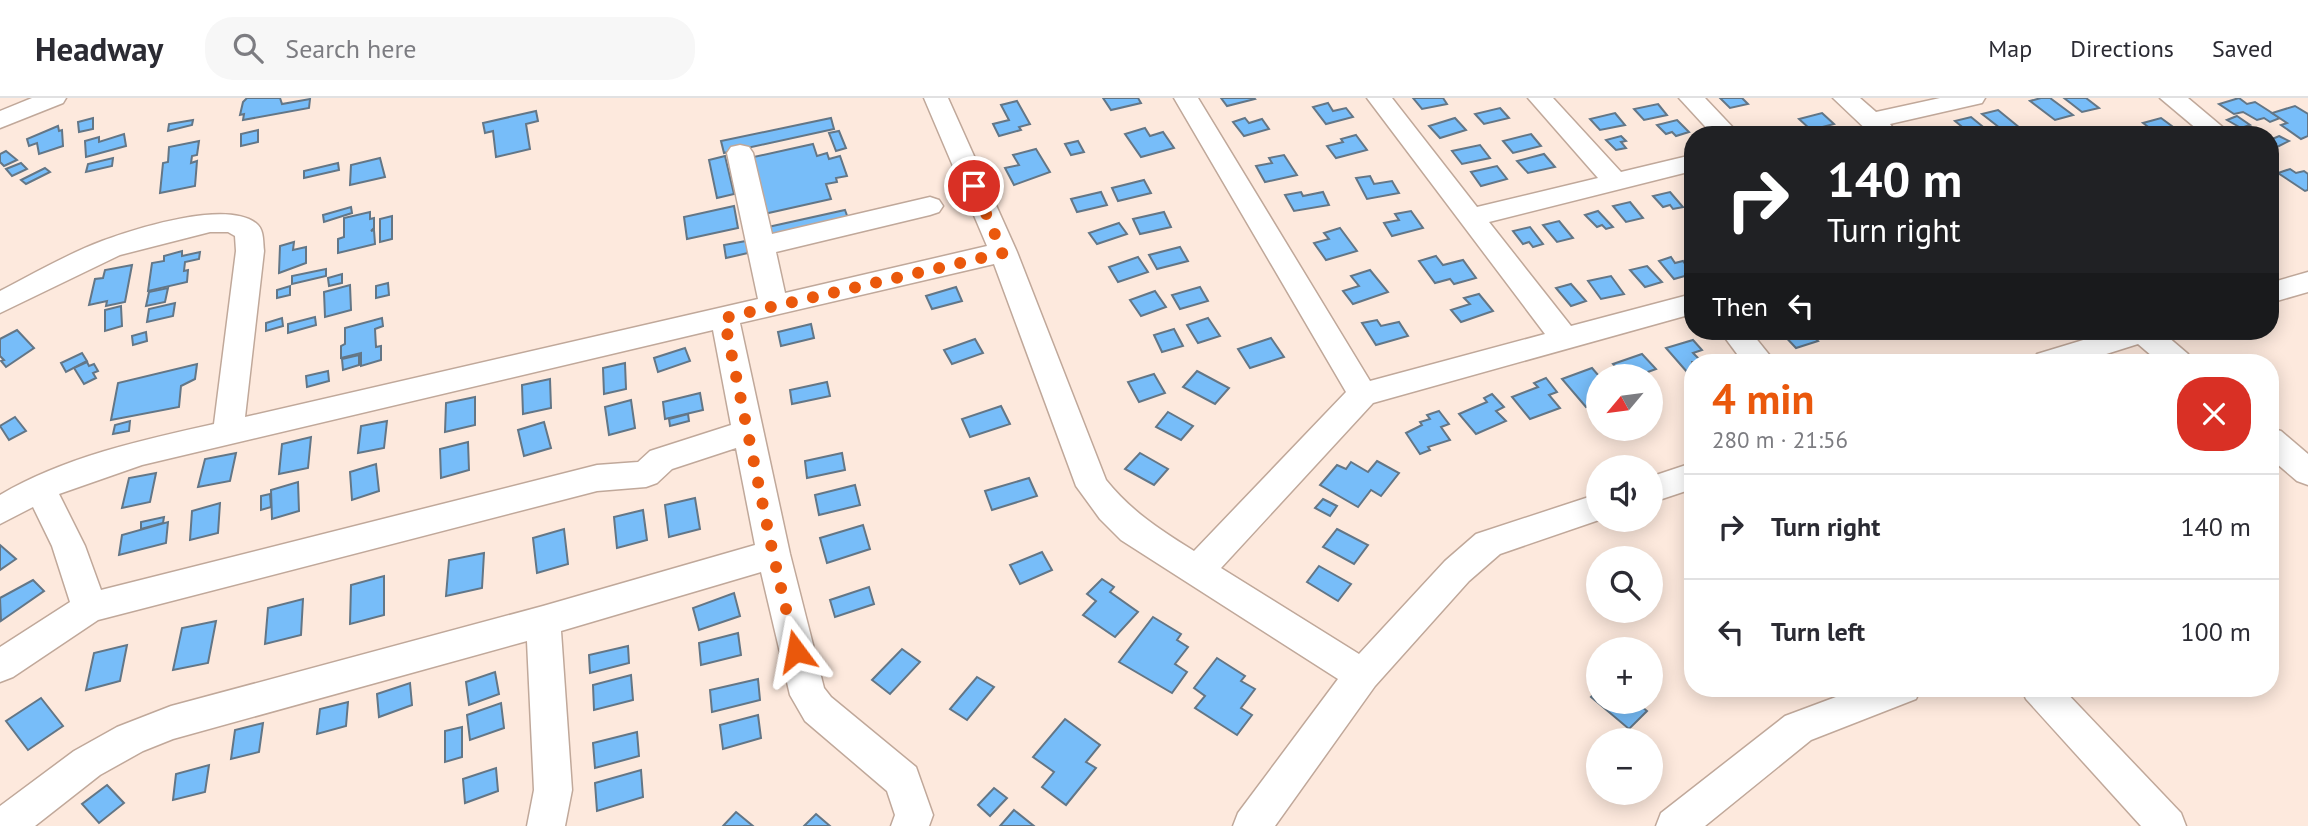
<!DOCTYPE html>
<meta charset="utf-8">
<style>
:root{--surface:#fff;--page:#f7f7f7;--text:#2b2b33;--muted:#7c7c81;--line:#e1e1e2;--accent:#ea580c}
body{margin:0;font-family:"PT Sans",sans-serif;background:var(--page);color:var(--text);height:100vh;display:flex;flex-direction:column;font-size:26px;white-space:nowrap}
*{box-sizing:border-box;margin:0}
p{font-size:23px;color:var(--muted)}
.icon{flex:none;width:38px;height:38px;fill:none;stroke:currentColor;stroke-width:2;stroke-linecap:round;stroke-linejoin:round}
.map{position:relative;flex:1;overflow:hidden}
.panel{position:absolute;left:1684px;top:256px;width:595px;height:343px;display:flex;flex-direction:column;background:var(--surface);border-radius:28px;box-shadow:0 4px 18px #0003}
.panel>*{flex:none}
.guide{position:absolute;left:1684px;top:28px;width:595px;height:214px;border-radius:28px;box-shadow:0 4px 18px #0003;background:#202124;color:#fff;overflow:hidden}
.needle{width:46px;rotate:241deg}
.buttons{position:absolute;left:1586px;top:266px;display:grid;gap:14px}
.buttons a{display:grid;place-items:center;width:77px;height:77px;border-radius:50%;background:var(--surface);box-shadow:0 4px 18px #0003;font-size:35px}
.pin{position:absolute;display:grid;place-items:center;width:60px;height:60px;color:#fff;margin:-30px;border:4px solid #fff;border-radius:50%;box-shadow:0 2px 7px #0007}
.me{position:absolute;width:77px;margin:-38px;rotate:347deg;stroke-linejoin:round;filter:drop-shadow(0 0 5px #0008)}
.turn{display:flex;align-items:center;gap:24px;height:147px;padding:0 28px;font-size:32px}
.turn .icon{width:91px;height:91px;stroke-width:2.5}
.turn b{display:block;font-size:49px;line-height:60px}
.then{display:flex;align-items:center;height:66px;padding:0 28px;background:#0003;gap:14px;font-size:26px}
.round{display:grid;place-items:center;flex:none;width:74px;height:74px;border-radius:28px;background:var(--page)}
.overview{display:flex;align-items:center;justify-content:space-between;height:119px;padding:0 28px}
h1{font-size:42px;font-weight:800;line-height:52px;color:var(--accent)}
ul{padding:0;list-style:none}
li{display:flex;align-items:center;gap:21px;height:105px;padding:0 28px;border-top:2px solid var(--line)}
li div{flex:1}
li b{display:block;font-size:26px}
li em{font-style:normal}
header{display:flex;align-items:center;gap:42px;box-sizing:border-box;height:98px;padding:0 35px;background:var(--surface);border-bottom:2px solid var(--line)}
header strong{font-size:33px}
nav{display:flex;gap:38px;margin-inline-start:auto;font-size:24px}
.search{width:490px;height:63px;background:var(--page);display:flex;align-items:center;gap:18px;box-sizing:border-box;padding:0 24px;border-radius:28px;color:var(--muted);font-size:26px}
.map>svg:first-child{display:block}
</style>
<header>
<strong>Headway</strong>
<div class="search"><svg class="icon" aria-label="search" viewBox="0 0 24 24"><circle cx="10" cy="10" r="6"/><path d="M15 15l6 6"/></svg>Search here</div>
<nav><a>Map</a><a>Directions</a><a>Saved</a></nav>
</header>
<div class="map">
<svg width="2308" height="728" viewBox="0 0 2308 728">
<rect width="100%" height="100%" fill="#fde9dd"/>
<!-- building -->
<g fill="#77bdf9" stroke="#637686" stroke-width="2">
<polygon points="247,0 280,0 282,6 310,1 309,10 243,22 244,16 240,17 243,4"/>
<polygon points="1103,0 1138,0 1141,5 1111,12"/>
<polygon points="1221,0 1254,0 1255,1 1227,8"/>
<polygon points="1413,0 1443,0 1447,6 1422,11"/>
<polygon points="1720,0 1742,0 1748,6 1730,10"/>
<polygon points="2041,0 2050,0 2073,17 2055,22 2030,3"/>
<polygon points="2064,0 2086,0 2099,10 2082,14"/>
<polygon points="2239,0 2247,6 2255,4 2280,20 2270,24 2264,20 2257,22 2243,14 2234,16 2219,6"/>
<polygon points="1017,3 1030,26 1019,29 1021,32 999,38 993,26 1009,22 1001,7"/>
<polygon points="1328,5 1333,13 1346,10 1353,19 1326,26 1313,9"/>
<polygon points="1658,6 1667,17 1644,22 1634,11"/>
<polygon points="2295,8 2308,16 2308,38 2301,41 2281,27 2287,25 2272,15"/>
<polygon points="1500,10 1509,20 1484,26 1475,16"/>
<polygon points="1998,12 2020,30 2005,34 1982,16"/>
<polygon points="536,13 538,23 526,26 530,51 496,59 493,33 485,35 483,25"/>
<polygon points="1615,15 1625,27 1600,32 1590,21"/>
<polygon points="1822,15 1834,26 1811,32 1799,21"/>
<polygon points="2237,18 2250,27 2241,30 2227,22"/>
<polygon points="1971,19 1993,37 1972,37 1955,23"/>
<polygon points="93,20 93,31 79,34 78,24"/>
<polygon points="831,20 834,31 724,55 721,43"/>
<polygon points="1245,20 1249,25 1262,21 1269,31 1244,38 1233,24"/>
<polygon points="1455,20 1466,32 1440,40 1429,28"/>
<polygon points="2161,20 2184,37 2159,37 2143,25"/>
<polygon points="193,22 192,27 168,33 169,26"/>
<polygon points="1677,22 1689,34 1676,38 1672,34 1666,36 1657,27"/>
<polygon points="58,28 59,33 62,32 63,48 39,56 37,45 29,48 27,41"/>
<polygon points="1774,29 1781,37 1757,37 1754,33"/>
<polygon points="1939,29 1948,37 1924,37 1920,33"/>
<polygon points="1145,30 1150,38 1163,34 1174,50 1141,59 1125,36"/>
<polygon points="258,32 258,44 241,48 241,36"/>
<polygon points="839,33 846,50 836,53 829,35"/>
<polygon points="124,36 126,48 86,59 85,43 99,39 99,44"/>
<polygon points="1531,36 1541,48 1513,55 1503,43"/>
<polygon points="1356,37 1367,52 1336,60 1327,48 1343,44 1341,41"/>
<polygon points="1621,38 1626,43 1621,44 1626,50 1616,52 1606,42"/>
<polygon points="2279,38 2289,43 2277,49 2270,44 2270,42"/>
<polygon points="199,43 197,57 192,58 191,65 197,63 195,88 160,95 163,65 168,64 169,49"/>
<polygon points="1078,43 1084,54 1071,57 1065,46"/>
<polygon points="813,46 817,58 827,55 829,61 840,58 847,78 836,80 837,84 826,86 831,101 764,116 749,60"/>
<polygon points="1480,47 1490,60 1462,66 1452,53"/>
<polygon points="1036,51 1050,74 1014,87 1005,70 1019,67 1013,57"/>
<polygon points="6,53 17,62 4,68 0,64 0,56"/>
<polygon points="1544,56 1555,69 1528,75 1517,63"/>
<polygon points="1284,57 1297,77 1265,84 1256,68 1272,65 1269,60"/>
<polygon points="725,58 734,96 717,100 709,62"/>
<polygon points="113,60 112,68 86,74 88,66"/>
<polygon points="380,60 385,79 350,87 351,67"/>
<polygon points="21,65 27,71 12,78 6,71"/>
<polygon points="338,65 339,72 304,80 304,73"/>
<polygon points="1497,68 1507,81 1481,88 1471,74"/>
<polygon points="45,70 50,74 26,86 21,82"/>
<polygon points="2290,71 2296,75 2304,73 2308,76 2308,92 2305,93 2278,75"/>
<polygon points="1370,78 1374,86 1392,83 1399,95 1367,101 1356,80"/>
<polygon points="1144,82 1151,95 1118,103 1112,90"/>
<polygon points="1101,94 1107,107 1077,114 1071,101"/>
<polygon points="1301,94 1303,98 1323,94 1329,107 1294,113 1285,97"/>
<polygon points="1670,94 1683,109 1673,111 1670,107 1663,109 1653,98"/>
<polygon points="1630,104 1643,120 1626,124 1613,108"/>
<polygon points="734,108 738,130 687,141 684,119"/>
<polygon points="351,109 352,115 324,124 323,117"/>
<polygon points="845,112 849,123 772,141 768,129"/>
<polygon points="1411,113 1423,130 1392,138 1384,125 1399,122 1395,116"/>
<polygon points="1598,113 1613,129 1606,131 1602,127 1597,129 1585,117"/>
<polygon points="370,114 370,121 374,120 374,130 371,133 374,132 375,146 338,155 338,141 344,139 344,120"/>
<polygon points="1164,114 1171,129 1140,136 1133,121"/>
<polygon points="392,118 392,141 380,144 380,121"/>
<polygon points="1559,123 1573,140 1557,144 1543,127"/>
<polygon points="1119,125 1127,136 1097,146 1089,135"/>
<polygon points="1530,129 1543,146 1533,149 1529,144 1523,146 1513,133"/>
<polygon points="1340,130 1357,153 1326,162 1314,145 1329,141 1324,135"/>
<polygon points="746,143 748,155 726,160 724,147"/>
<polygon points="294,144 293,152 306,149 306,165 279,175 280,148"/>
<polygon points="1180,149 1188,163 1157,171 1149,157"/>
<polygon points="182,153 182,158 200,154 199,161 185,164 184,173 188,172 187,184 148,193 152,165 164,163 164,158"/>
<polygon points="1436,158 1443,167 1463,162 1476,180 1454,186 1450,181 1435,185 1419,163"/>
<polygon points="1138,159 1148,174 1118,184 1109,169"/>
<polygon points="1671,159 1675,165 1683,163 1692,176 1674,181 1659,163"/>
<polygon points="132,167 125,204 106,208 107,203 89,207 95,181 103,180 105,172"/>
<polygon points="1647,168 1662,184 1645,189 1630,172"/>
<polygon points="326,171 326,178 292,186 292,178"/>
<polygon points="1370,172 1388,194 1353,206 1343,193 1359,188 1351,178"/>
<polygon points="342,176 342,185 329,188 328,180"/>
<polygon points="1611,178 1624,196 1601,201 1588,183"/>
<polygon points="388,185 389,197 376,200 376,188"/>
<polygon points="1571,186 1586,203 1571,208 1556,190"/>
<polygon points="350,187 351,212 325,219 324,194"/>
<polygon points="290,188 290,197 277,200 277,192"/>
<polygon points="956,189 962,203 932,211 926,198"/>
<polygon points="1200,189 1208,203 1180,211 1172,197"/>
<polygon points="168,190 165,204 146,208 149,194"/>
<polygon points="1155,193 1166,209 1141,218 1130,202"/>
<polygon points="1479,196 1493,213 1461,224 1451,212 1470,206 1464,200"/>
<polygon points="175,205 173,218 147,224 149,211"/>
<polygon points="121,208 122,228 105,233 105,212"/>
<polygon points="315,219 316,227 288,235 288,226"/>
<polygon points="282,220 283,228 266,233 266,225"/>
<polygon points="382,220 383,228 375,231 376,249 381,248 381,262 361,268 361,255 341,260 341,248 345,246 345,230"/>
<polygon points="1208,220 1220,238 1198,245 1187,227"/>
<polygon points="1377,222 1381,228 1399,224 1408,238 1376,247 1362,225"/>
<polygon points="811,226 814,240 781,248 778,234"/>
<polygon points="1174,231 1183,248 1162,254 1154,237"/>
<polygon points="17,232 34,250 6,269 1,263 4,262 0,258 0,241"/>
<polygon points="1769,233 1808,233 1818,243 1796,250 1780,233 1772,236"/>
<polygon points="146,234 147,243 133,247 132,238"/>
<polygon points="1271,240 1284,259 1250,270 1238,251"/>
<polygon points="975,241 983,255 952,266 944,252"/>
<polygon points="1693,242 1702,252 1693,255 1702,264 1692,264 1692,272 1687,274 1666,250"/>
<polygon points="685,250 690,263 658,274 654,260"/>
<polygon points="82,255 87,263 66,274 61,265"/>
<polygon points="1642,256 1656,271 1645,275 1648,278 1624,278 1613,266"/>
<polygon points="359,257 359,267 343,272 342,261"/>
<polygon points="87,264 89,268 94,266 98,273 93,275 96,280 84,286 74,270"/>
<polygon points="625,265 626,291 604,296 603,270"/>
<polygon points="197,266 195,281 181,288 179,309 111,322 118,285"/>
<polygon points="1592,270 1599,278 1598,289 1595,290 1598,294 1598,305 1586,309 1562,281"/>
<polygon points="328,273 329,283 307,289 306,278"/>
<polygon points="1197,273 1229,290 1215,306 1183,289"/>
<polygon points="1154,276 1165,295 1139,304 1128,284"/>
<polygon points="1546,280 1557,294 1549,297 1560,310 1530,321 1512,299 1538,289 1534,285"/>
<polygon points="550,281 551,310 523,316 522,287"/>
<polygon points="827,284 830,298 792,306 790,292"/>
<polygon points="700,295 703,312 665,321 663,304"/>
<polygon points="1492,296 1504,309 1496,313 1506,323 1476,336 1459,316 1487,304 1484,300"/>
<polygon points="475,299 475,327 445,334 446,305"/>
<polygon points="631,302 635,330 609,337 605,309"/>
<polygon points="1001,308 1010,326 970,339 962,321"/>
<polygon points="1439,313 1449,326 1441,329 1450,342 1428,349 1430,352 1420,356 1406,335 1422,327 1420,324 1430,321 1427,317"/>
<polygon points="1168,314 1193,328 1181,342 1156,329"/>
<polygon points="688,316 689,323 670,328 669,321"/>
<polygon points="15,319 26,333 9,342 0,328"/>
<polygon points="130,323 129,333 113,336 115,327"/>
<polygon points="387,323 384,350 358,355 361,328"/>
<polygon points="544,324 551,350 524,358 518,332"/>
<polygon points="311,339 308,370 279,376 282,346"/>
<polygon points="468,344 469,372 441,380 440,351"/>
<polygon points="236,355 230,383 198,389 205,361"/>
<polygon points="842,355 845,372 807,380 805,363"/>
<polygon points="1140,355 1168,371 1154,387 1125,371"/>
<polygon points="1377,363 1399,375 1381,398 1371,392 1358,409 1320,387 1337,367 1346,371 1351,364 1368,374"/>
<polygon points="376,366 379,393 352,402 350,374"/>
<polygon points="156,375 150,404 122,410 129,380"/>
<polygon points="1029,380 1037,398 992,412 985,393"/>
<polygon points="298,384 299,413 272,421 271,392"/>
<polygon points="855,387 860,407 819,417 815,397"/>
<polygon points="270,396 271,409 261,412 261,398"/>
<polygon points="695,400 700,431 669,439 665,407"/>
<polygon points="1323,401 1337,408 1330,418 1315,410"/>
<polygon points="220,405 218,435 190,442 192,413"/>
<polygon points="643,412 647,442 617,450 614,419"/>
<polygon points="164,419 163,425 141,431 141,424"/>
<polygon points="168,424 166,445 119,457 122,437"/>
<polygon points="863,427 870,451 827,465 820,440"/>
<polygon points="564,431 568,466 537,475 533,440"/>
<polygon points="1337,431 1368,447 1354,466 1323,449"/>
<polygon points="0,447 16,461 0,472"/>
<polygon points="1042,454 1052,472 1020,486 1010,467"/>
<polygon points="484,455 482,490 446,498 449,462"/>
<polygon points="1319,468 1351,486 1338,503 1307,484"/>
<polygon points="384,478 384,517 350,526 351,487"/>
<polygon points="1102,481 1114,489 1110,494 1138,514 1115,539 1083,517 1096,503 1087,496"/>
<polygon points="33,482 44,493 1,523 0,500"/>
<polygon points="869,489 874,506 835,519 830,502"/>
<polygon points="734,495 740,518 699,532 693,510"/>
<polygon points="303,501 301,537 265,546 268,510"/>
<polygon points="1153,519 1181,536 1177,542 1188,549 1175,566 1187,574 1172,595 1119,564"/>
<polygon points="216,523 208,565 173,572 182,530"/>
<polygon points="738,535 741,557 701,567 699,545"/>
<polygon points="127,547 120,583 86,592 94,555"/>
<polygon points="628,548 629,565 590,575 589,557"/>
<polygon points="902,551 920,564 890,596 872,582"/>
<polygon points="1217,560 1245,578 1241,583 1255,591 1241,610 1252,617 1237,637 1195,610 1205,598 1194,590"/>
<polygon points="495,574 499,596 469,607 466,584"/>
<polygon points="631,577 633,602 594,612 593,587"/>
<polygon points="977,579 994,589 967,622 950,611"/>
<polygon points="758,581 760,602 712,614 710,592"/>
<polygon points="410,585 412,607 379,619 377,596"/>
<polygon points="1598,592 1598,604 1636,604 1647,613 1629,631 1591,599"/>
<polygon points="41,600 63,628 28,652 6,623"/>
<polygon points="348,604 346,628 317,636 320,611"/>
<polygon points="501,605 504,630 470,642 467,617"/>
<polygon points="758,617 761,640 723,651 720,627"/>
<polygon points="1065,621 1100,647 1086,664 1096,670 1066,707 1042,689 1054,674 1033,659"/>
<polygon points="263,625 259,654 231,661 235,632"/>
<polygon points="462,629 462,659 445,664 445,633"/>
<polygon points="637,634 639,658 595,670 593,645"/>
<polygon points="209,667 205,694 173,702 176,676"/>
<polygon points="496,670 498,693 465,705 463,681"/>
<polygon points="641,672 643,699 597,713 595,685"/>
<polygon points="107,687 124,705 99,725 82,706"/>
<polygon points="994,690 1007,700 990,718 978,707"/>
<polygon points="1014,712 1034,728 1000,728"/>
<polygon points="736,714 753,728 723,728"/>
<polygon points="816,716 830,728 804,728"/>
</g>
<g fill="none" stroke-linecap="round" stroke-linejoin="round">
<defs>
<g id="minor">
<polygon points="32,0 66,0 63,5 0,30 0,13"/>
<path d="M924,0H948L1017,154L1106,382C1131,413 1160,432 1194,453L1346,294L1174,0H1198L1370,283L1545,236L1367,0H1392L1477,109L1598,80L1528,0H1553L1621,74L1692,57V73L1489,124L1571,228L1692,196V216L1373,305L1221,470L1359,556L1445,463L1476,436L1598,396L1599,422L1500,456L1469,483L1375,588L1275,728H1233L1238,715L1338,581L1121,442L1100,421L1076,388L994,166L740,225L790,456L824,590L831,599L916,669L933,717L929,728H891L895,717L887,693L805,623L790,597L761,474L561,533L572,692L565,728H527L534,692L527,543L173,641L143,653L100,677L35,728H0V708L74,653L117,629L171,608L543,508L755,447L736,350L672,371L657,385L646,389L597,393L98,522L13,579L0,584V549L70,504L52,448L33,409L0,426V397C64,359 142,342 214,326L236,153L235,138L228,134H210L120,157L0,215V193C33,176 67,156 102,143C134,131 230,100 258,127C264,133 263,145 264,153L245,319L758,201L727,55L731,49L740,47L749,49L753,55L772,136L930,99L939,102L943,108L939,114L930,117L776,154L785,195L987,148ZM713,232L731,327L650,353L638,364L597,367L101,492L85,448L59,396L142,367Z"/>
<polygon points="1679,0 1705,0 1740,37 1713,37"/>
<polygon points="1833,0 1860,0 1876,14 1940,0 1985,0 1982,5 1890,26 1898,37 1872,37"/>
<polygon points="2160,0 2188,0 2232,37 2204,37"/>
<polygon points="2308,174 2308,194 2270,205 2270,185"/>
<polygon points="1720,233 1750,233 1775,264 1743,264"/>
<polygon points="2113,233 2161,233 2188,256 2193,264 2159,264 2138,246 2081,264 2032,264 2037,256"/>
<polygon points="2270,330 2281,333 2308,356 2308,387 2297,383 2270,360"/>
<polygon points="1692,365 1692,391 1650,405 1650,379"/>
<polygon points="1860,590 1921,590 1916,601 1811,642 1705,728 1656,728 1661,715 1785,618"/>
<polygon points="2021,590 2062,590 2181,715 2186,728 2141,728 2026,601"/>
</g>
</defs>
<!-- minor casing -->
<use href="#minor" stroke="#c0a89a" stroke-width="3"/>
<!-- minor -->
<use href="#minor" fill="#fff" fill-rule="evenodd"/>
</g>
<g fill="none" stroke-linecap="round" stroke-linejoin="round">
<!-- route -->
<polyline stroke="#ea580c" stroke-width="12" stroke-dasharray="0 21.6" points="796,553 773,456 724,220 1003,155 974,88"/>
</g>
</svg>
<div class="buttons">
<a><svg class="needle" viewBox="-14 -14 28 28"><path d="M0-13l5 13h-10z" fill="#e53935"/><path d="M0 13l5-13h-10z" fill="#7c7c81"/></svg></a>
<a><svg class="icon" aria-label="sound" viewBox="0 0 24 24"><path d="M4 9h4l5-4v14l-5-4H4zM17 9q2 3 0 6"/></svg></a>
<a><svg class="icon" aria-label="search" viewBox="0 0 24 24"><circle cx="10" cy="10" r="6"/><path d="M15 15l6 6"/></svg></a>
<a>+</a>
<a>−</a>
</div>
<div class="pin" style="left:974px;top:88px;background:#d93025"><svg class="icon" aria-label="arrive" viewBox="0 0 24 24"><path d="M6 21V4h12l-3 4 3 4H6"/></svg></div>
<svg class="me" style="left:796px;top:553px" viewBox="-20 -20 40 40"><path d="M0-17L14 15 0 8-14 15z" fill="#ea580c" stroke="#fff" stroke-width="4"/></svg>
<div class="guide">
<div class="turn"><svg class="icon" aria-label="right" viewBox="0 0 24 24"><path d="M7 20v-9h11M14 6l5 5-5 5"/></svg><div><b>140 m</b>Turn right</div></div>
<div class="then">Then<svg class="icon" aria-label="left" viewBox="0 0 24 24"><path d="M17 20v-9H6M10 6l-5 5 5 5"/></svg></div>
</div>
<section class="panel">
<div class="overview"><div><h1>4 min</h1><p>280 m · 21:56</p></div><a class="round" style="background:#d93025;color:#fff"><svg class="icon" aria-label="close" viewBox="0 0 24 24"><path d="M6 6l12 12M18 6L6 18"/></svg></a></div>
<ul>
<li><svg class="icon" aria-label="right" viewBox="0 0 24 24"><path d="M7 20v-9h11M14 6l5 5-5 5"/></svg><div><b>Turn right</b></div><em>140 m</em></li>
<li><svg class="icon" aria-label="left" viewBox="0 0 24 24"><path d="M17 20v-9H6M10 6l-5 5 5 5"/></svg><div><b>Turn left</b></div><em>100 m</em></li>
</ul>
</section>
</div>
